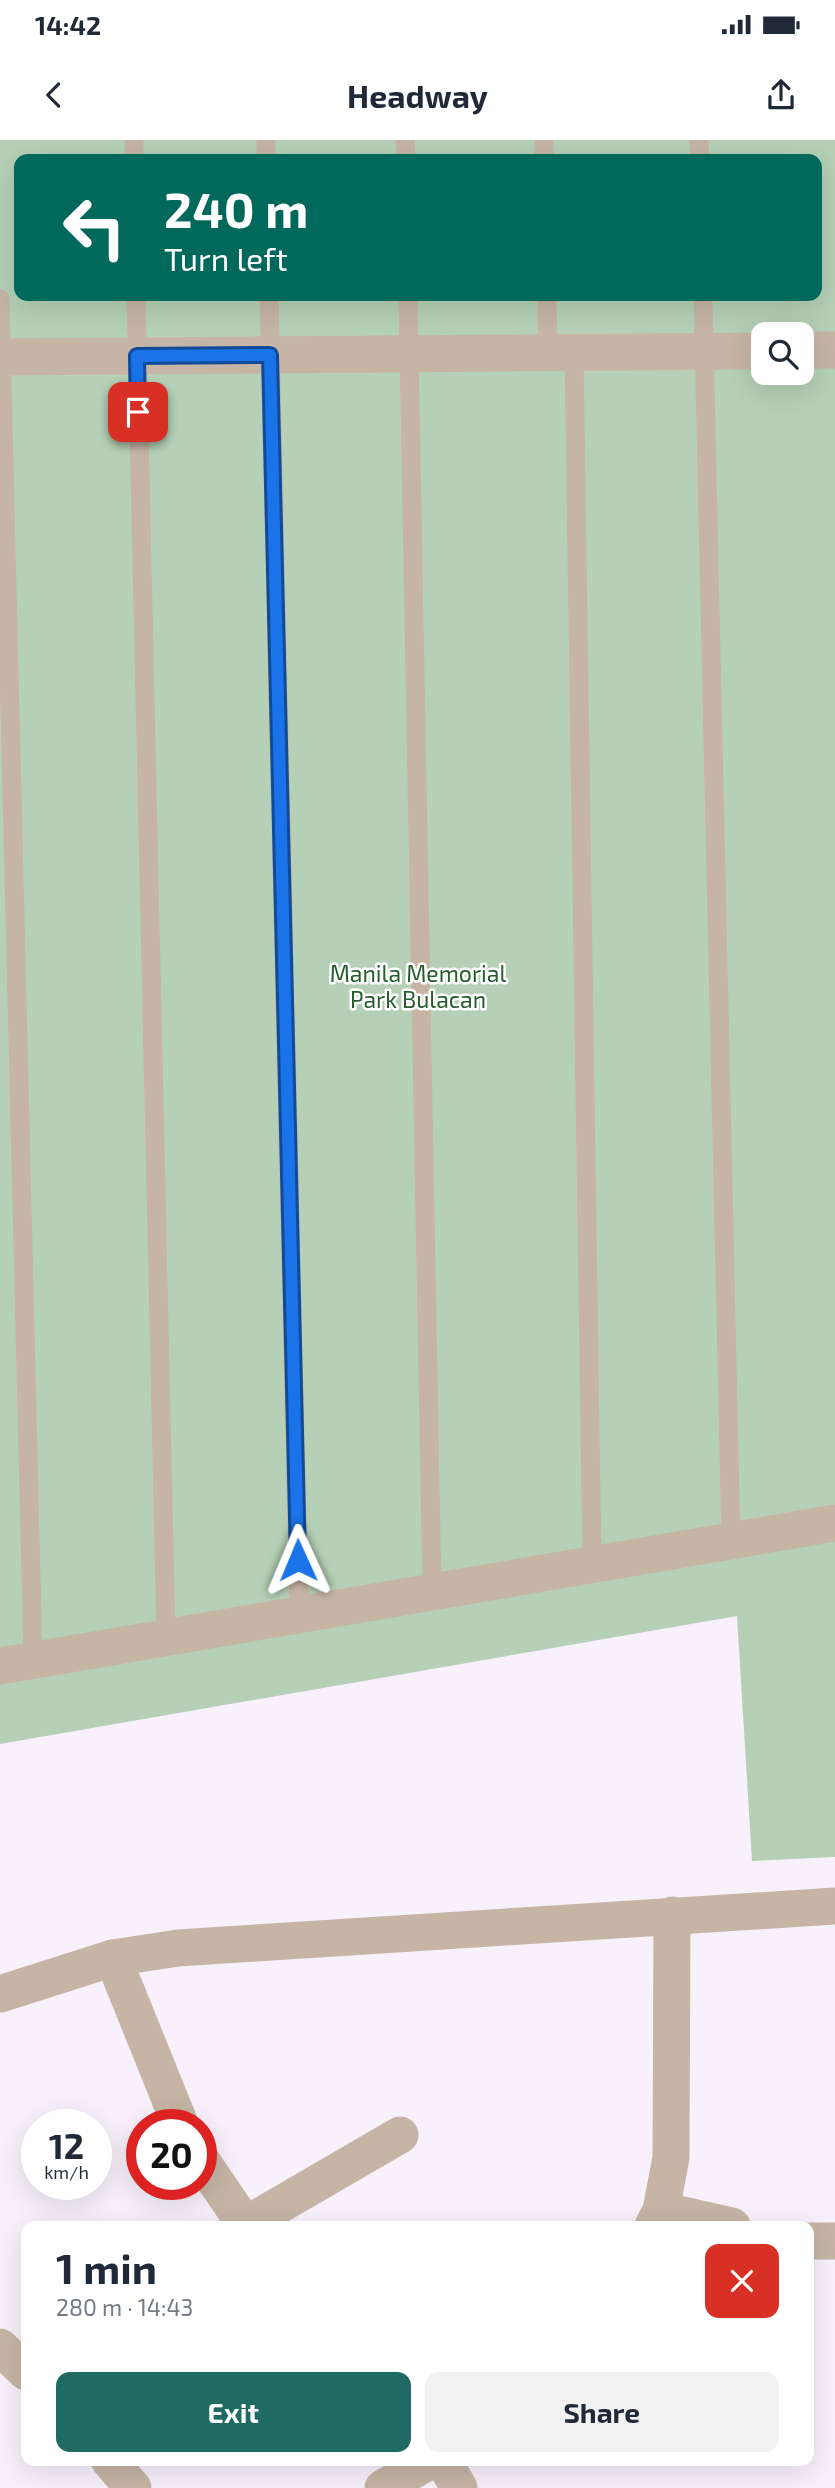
<!DOCTYPE html>
<meta charset="utf-8">
<style>
:root{--surface:#fff;--page:#f2f2f3;--text:#1f2937;--muted:#747a83;--accent:#1f6a63}
body{margin:0;font-family:"Exo 2",sans-serif;background:var(--page);color:var(--text);height:100vh;display:flex;flex-direction:column;font-size:26px;white-space:nowrap}
*{box-sizing:border-box;margin:0}
p{font-size:23px;color:var(--muted)}
.icon{flex:none;width:38px;height:38px;fill:none;stroke:currentColor;stroke-width:2;stroke-linecap:round;stroke-linejoin:round}
.map{position:relative;flex:1;overflow:hidden}
.panel{position:absolute;left:21px;top:2081px;width:793px;height:245px;display:flex;flex-direction:column;background:var(--surface);border-radius:14px;box-shadow:0 7px 28px #0002}
.panel>*{flex:none}
.top-card{position:absolute;left:14px;top:14px;width:808px;height:147px;border-radius:14px;box-shadow:0 7px 28px #0002;background:#00695c;color:#fff;overflow:hidden}
.fabs{position:absolute;left:751px;top:182px;display:grid;gap:14px}
.fabs a{display:grid;place-items:center;width:63px;height:63px;border-radius:14px;background:var(--surface);box-shadow:0 7px 28px #0002;font-size:35px}
.speed{position:absolute;left:21px;top:1969px;display:flex;gap:14px;font-size:35px;font-weight:700;text-align:center}
.speed>*{display:grid;place-content:center;width:91px;height:91px;border-radius:50%;background:var(--surface);box-shadow:0 7px 28px #0002;line-height:1}
.speed small{font-size:18px;font-weight:400}
.speed .limit{border:10px solid #d22;background:#fff;color:#111}
.pin{position:absolute;display:grid;place-items:center;width:60px;height:60px;color:#fff;margin:-30px;border-radius:14px;box-shadow:0 4px 10px #0006}
.me{position:absolute;width:77px;margin:-38px;rotate:359deg;stroke-linejoin:round;filter:drop-shadow(0 0 5px #0008)}
.turn{display:flex;align-items:center;gap:24px;height:147px;padding:0 35px;font-size:32px}
.turn .icon{width:91px;height:91px;stroke-width:2.5}
.turn b{display:block;font-size:49px;line-height:60px}
.round{display:grid;place-items:center;flex:none;width:74px;height:74px;border-radius:14px;background:var(--page)}
.overview{display:flex;align-items:center;justify-content:space-between;height:119px;padding:0 35px}
h1{font-size:42px;font-weight:700;line-height:52px}
.cta{display:flex;gap:14px;margin-top:auto;padding:14px 35px}
.cta a{flex:1;height:80px;border-radius:14px;background:var(--accent);color:#fff;font-size:28px;font-weight:700;line-height:80px;text-align:center}
.cta a+a{background:var(--page);color:var(--text)}
.status{display:flex;justify-content:space-between;align-items:center;height:49px;padding:0 35px;background:var(--surface);direction:ltr}
.status svg{height:19px;fill:currentColor}
header{display:flex;justify-content:space-between;align-items:center;height:91px;padding:0 35px;background:var(--surface);font-size:32px;font-weight:700}
.map>svg:first-child{display:block}
</style>
<div class="status"><b>14:42</b><svg viewBox="0 0 49 12"><path d="M0 12V9h3v3zM5 12V6h3v6zM10 12V3h3v9zM15 12V0h3v12zM26 1h20v11H26zM47 4h2v5h-2z"/></svg></div>
<header><svg class="icon" aria-label="back" viewBox="0 0 24 24"><path d="M15 5l-7 7 7 7"/></svg>Headway<svg class="icon" aria-label="share" viewBox="0 0 24 24"><path d="M12 15V3M7 8l5-5 5 5M5 13v7h14v-7"/></svg></header>
<div class="map">
<svg width="835" height="2348" viewBox="0 0 835 2348">
<rect width="100%" height="100%" fill="#f8f1fc"/>
<!-- green -->
<path fill="#b5d0b6" fill-rule="evenodd" d="M0,0H835V1717L752,1721L737,1476L0,1604ZM19,19H817V156H19ZM763,194H802V233H763Z"/>
<g fill="none" stroke-linecap="round" stroke-linejoin="round">
<!-- service -->
<g stroke="#c6b5a5" stroke-width="19">
<polyline points="134,0 134,19"/>
<polyline points="266,0 266,19"/>
<polyline points="405,0 406,19"/>
<polyline points="544,0 544,19"/>
<polyline points="699,0 700,19"/>
<polyline points="136,156 166,1497"/>
<polyline points="269,156 299,1475"/>
<polyline points="408,156 432,1452"/>
<polyline points="547,156 548,212"/>
<polyline points="703,156 731,1401"/>
<polyline points="0,159 33,1520"/>
<polyline points="574,212 592,1424"/>
</g>
<!-- minor -->
<g stroke="#c6b5a5" stroke-width="37">
<polyline points="802,210 835,210"/>
<polyline points="0,217 763,211"/>
<polyline points="0,1526 835,1383"/>
<polyline points="113,1818 180,1984"/>
<polyline points="0,1854 113,1818 178,1808 835,1766"/>
<polyline points="201,2020 246,2086"/>
<polyline points="661,2070 732,2086"/>
<polyline points="245,2085 400,1995"/>
<polyline points="653,2086 661,2070 671,2018 672,1775"/>
<polyline points="808,2101 835,2101"/>
<polyline points="0,2207 26,2232"/>
<polyline points="109,2320 133,2348"/>
<polyline points="443,2320 459,2348"/>
<polyline points="383,2348 431,2320"/>
</g>
</g>
<g fill="none" stroke-linecap="round" stroke-linejoin="round">
<defs>
<polyline id="route" points="138,272 137,216 270,215 298,1420"/>
</defs>
<!-- route casing -->
<use href="#route" stroke="#114b97" stroke-width="18"/>
<!-- route -->
<use href="#route" stroke="#1a73e8" stroke-width="12"/>
</g>
<g text-anchor="middle" dominant-baseline="central" stroke-width="5" stroke-linejoin="round" paint-order="stroke">
<!-- park labels -->
<g font-size="23" fill="#275c2d" stroke="#fff">
<text x="418" y="833">Manila Memorial<tspan x="418" dy="26">Park Bulacan</tspan></text>
</g>
</g>
</svg>
<div class="fabs">
<a><svg class="icon" aria-label="search" viewBox="0 0 24 24"><circle cx="10" cy="10" r="6"/><path d="M15 15l6 6"/></svg></a>
</div>
<div class="speed"><div>12<small>km/h</small></div><div class="limit">20</div></div>
<div class="pin" style="left:138px;top:272px;background:#d93025"><svg class="icon" aria-label="arrive" viewBox="0 0 24 24"><path d="M6 21V4h12l-3 4 3 4H6"/></svg></div>
<svg class="me" style="left:298px;top:1420px" viewBox="-20 -20 40 40"><path d="M0-17L14 15 0 8-14 15z" fill="#1a73e8" stroke="#fff" stroke-width="4"/></svg>
<div class="top-card">
<div class="turn"><svg class="icon" aria-label="left" viewBox="0 0 24 24"><path d="M17 20v-9H6M10 6l-5 5 5 5"/></svg><div><b>240 m</b>Turn left</div></div>
</div>
<section class="panel">
<div class="overview"><div><h1>1 min</h1><p>280 m · 14:43</p></div><a class="round" style="background:#d93025;color:#fff"><svg class="icon" aria-label="close" viewBox="0 0 24 24"><path d="M6 6l12 12M18 6L6 18"/></svg></a></div>
<div class="cta"><a>Exit</a><a>Share</a></div>
</section>
</div>
